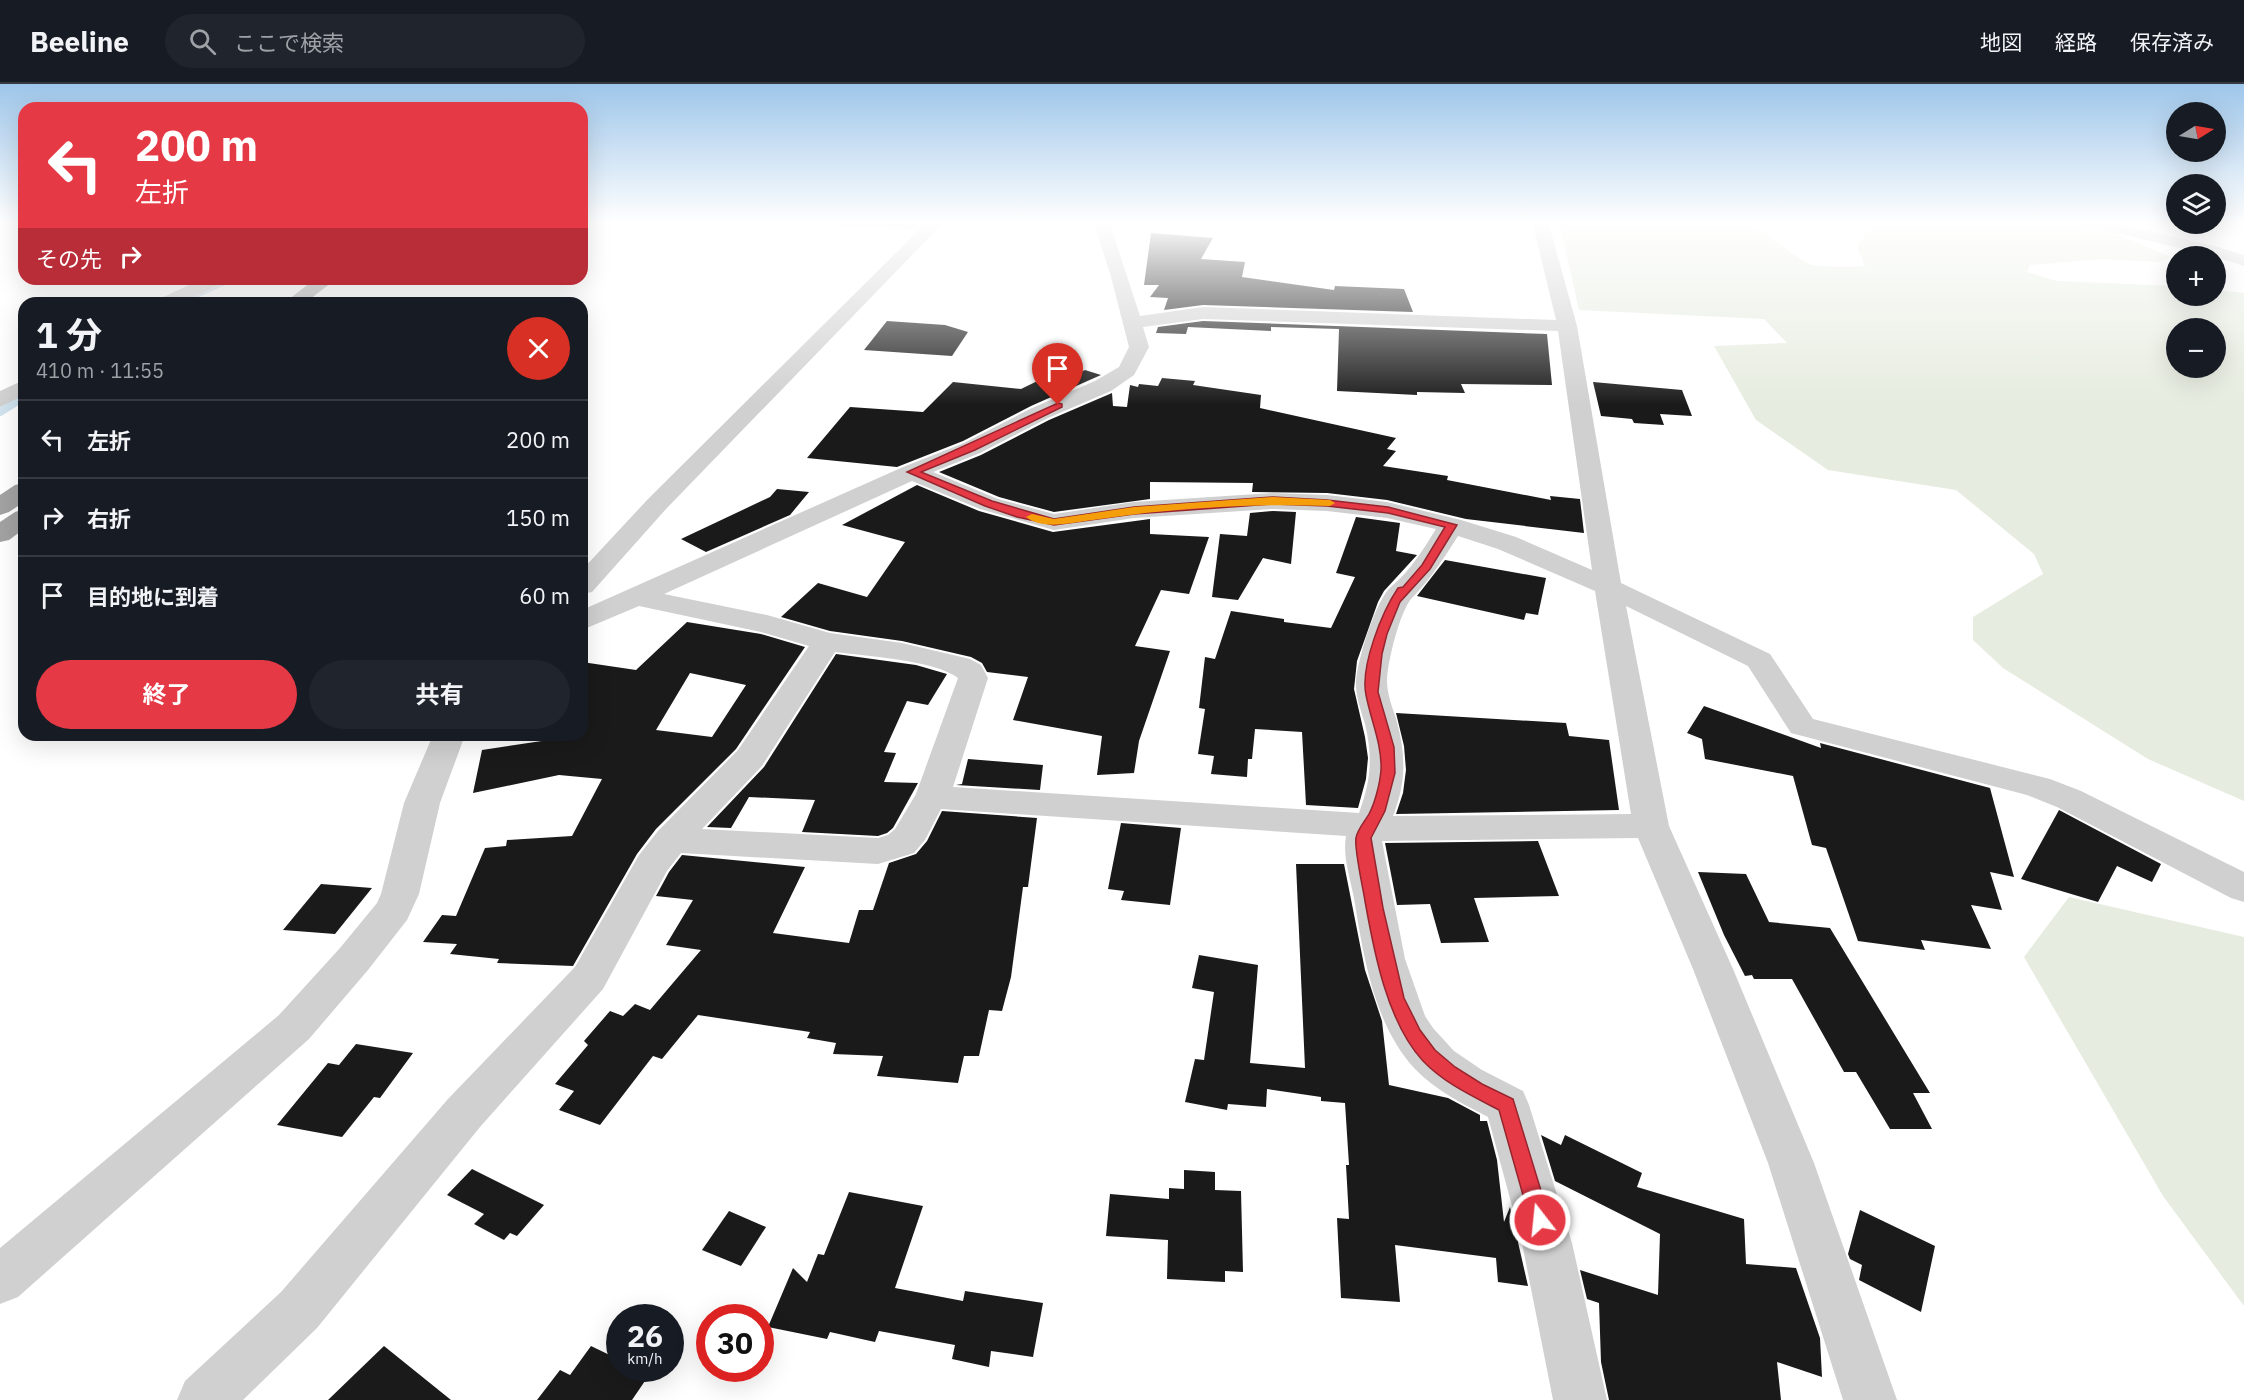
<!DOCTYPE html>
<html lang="ja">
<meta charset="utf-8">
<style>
:root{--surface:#171b24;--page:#20242c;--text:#f1f3f6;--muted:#9ea1a6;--line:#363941;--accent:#e63946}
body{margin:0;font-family:"IBM Plex Sans","Noto Sans JP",sans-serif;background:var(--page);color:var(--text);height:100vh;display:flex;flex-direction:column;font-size:22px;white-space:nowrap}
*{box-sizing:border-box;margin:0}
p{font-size:20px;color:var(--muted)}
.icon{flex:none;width:33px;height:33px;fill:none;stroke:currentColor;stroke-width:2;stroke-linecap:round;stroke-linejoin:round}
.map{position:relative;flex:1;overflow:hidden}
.details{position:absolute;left:18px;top:213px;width:570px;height:444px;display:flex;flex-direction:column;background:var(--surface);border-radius:18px;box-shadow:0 6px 24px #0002}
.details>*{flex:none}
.hud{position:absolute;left:18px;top:18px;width:570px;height:183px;border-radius:18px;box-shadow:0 6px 24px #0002;background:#e63946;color:#fff;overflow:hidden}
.needle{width:39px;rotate:79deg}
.controls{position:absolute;left:2166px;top:18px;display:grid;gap:12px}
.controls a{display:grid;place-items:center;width:60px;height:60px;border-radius:50%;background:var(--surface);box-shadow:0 6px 24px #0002;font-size:30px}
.speed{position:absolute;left:606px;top:1220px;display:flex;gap:12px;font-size:30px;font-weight:700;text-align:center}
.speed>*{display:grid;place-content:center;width:78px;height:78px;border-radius:50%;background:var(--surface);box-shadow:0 6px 24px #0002;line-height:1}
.speed small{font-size:15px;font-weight:400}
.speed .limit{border:9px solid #d22;background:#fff;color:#111}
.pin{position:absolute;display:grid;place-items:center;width:51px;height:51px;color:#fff;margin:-62px -26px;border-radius:50% 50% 50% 0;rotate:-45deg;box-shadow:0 0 6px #0007}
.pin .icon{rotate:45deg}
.me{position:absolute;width:66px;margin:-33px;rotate:344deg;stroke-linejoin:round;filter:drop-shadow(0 0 4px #0008)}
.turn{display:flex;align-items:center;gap:21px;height:126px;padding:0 18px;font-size:27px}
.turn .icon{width:78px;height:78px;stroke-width:2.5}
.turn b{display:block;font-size:42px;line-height:51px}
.then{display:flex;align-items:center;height:57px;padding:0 18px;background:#0003;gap:12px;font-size:22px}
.round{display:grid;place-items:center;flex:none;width:63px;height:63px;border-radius:32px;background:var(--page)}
.overview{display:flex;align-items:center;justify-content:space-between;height:102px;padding:0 18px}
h1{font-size:36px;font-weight:700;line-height:45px}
.cta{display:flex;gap:12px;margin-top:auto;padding:12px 18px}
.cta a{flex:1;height:69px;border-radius:36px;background:var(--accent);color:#fff;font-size:24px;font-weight:700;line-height:69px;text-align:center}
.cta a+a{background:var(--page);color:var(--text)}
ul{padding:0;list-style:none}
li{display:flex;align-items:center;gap:18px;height:78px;padding:0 18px;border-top:2px solid var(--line)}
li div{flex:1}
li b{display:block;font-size:22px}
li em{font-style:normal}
header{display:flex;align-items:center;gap:36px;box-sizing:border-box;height:84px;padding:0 30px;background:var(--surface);border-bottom:2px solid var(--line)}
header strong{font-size:28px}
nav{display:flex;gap:33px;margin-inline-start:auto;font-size:21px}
.search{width:420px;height:54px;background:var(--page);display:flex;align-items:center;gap:15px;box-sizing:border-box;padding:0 21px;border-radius:33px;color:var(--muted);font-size:22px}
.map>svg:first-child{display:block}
</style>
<header>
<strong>Beeline</strong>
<div class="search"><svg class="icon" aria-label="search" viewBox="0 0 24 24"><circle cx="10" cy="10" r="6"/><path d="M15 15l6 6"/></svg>ここで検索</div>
<nav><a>地図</a><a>経路</a><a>保存済み</a></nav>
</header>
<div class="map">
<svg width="2244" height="1316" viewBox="0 0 2244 1316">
<rect width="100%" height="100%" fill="#fff"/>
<!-- green -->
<g fill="#e6ecdf" fill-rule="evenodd">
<path d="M1559,137H1747L1796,172L1811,181L1841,183L1865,182L1857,162L1875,137H2079L2094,141L2171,173L2160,178L2100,175L2030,181L2027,188L2057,197L2176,202V212H2216V206L2244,209V717L2148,675L2003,584L1973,556V533L2043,490L2034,470L1956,406L1828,386L1756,336L1714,262L1787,259L1764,235L1579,226ZM2176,244H2216V284H2176Z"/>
<polygon points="2069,813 2244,853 2244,1222 2163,1112 2024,873"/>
</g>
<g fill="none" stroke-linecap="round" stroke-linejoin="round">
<!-- stream-far1 -->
<polyline stroke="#cfe2ee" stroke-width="6" points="179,219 231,195"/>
<!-- stream -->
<polyline stroke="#cfe2ee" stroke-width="8" points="0,328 24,313"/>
</g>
<!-- building -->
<g fill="#1a1a1a" fill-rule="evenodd">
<polygon points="1151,149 1213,154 1201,175 1245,178 1242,193 1334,206 1335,202 1404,205 1413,228 1203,221 1164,226 1168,214 1150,213 1159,201 1144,201"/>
<polygon points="887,237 945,241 968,248 952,272 864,266"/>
<polygon points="1203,237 1547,250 1552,301 1461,300 1465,309 1417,308 1417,311 1337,307 1339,245 1271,243 1271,247 1188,243 1186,250 1156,249 1158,243"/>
<polygon points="1062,285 1077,290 1085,286 1101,291 1031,322 963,357 897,383 807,374 850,323 923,328 953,298 1021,305"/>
<polygon points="1162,294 1195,297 1193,301 1261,311 1260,324 1396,354 1387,365 1396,367 1383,382 1448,392 1447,396 1551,416 1550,412 1580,415 1584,449 1466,435 1387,416 1327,409 1252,408 1253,399 1150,398 1150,415 1054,428 999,413 939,388 981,371 1049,336 1112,309 1113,322 1127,323 1130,301 1138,303 1139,300 1158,302"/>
<polygon points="1593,298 1682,306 1692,332 1660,330 1664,341 1634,339 1632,335 1601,332"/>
<polygon points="917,401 979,427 1053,448 1150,435 1150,450 1209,453 1189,510 1161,506 1135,562 1170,567 1139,657 1134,689 1097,691 1102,652 1013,636 1028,593 987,588 982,579 971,573 902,557 830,547 781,533 818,499 867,513 905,458 842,441"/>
<polygon points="777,405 809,408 790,431 706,468 681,455 770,413"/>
<polygon points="1273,427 1296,428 1291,480 1263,474 1238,516 1212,513 1220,450 1247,452 1250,429"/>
<polygon points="1356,433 1400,439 1396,467 1417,471 1384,507 1378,518 1357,577 1354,605 1365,653 1368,674 1366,695 1358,724 1306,721 1302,648 1255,645 1252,675 1248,675 1247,693 1211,690 1214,672 1198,670 1205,625 1199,624 1205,573 1215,575 1231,527 1284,535 1284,538 1331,544 1355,493 1336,489"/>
<polygon points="1445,476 1546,494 1538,531 1526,529 1524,536 1417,512"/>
<path d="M687,538L761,550L805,563L736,665L656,745L637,770L573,882L497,879L499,875L450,870L457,860L423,858L442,831L456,832L485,764L506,762L507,756L572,752L602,695L559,691L473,709L482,666L582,651V578L636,586ZM690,589L746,601L712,653L656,646Z"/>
<polygon points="836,570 916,581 947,590 928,621 907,617 884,668 896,669 884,698 918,699 893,744 887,749 878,752 802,748 815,716 749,713 731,744 707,743 764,683"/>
<polygon points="1704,622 1821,664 1820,659 1990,704 2014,793 1990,788 2002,826 1971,821 1991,865 1921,856 1925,866 1858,857 1826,764 1812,761 1793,692 1705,675 1702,655 1687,649"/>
<polygon points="1396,629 1566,639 1569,652 1609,656 1619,726 1396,730 1403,709 1406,686 1404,662"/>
<polygon points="968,675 1043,681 1040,706 956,701 962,700"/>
<polygon points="2059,726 2161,780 2152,798 2117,782 2098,818 2021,795"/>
<polygon points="942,727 1037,734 1028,803 1023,803 1011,893 1002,927 989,926 979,972 964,972 958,999 877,992 883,972 833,970 836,959 807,954 810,948 698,931 662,975 653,972 600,1041 559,1026 574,1007 555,1000 588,961 584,957 610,927 623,932 635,920 650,926 701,866 666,861 693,816 656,812 669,788 682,771 805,783 773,849 849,859 859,826 873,826 889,779 916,770 927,757"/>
<polygon points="1121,739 1181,744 1170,821 1121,816 1124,807 1108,805"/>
<polygon points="1538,757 1559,812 1474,814 1489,858 1441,859 1430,820 1397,821 1385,759"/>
<polygon points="1296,780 1344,780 1365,886 1382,937 1389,1001 1448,1014 1480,1031 1480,1037 1487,1037 1497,1076 1504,1138 1510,1123 1528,1202 1498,1198 1496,1174 1395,1161 1400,1218 1341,1214 1337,1134 1349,1135 1346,1081 1349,1081 1345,1019 1321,1017 1321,1013 1267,1005 1266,1023 1228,1020 1227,1026 1185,1018 1195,975 1204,976 1214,908 1192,904 1199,871 1258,881 1250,979 1305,984"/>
<polygon points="1698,788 1746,790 1769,838 1830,844 1930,1009 1913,1009 1932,1045 1890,1045 1856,988 1844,988 1792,895 1754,895 1752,891 1745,892 1724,851"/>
<polygon points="321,800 372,804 335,850 283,846"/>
<polygon points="356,960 413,969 380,1014 374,1013 342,1053 277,1041 328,979 339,981"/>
<polygon points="1541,1051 1561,1061 1565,1051 1642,1089 1637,1103 1744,1135 1746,1180 1796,1184 1820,1254 1822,1293 1777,1278 1781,1316 1609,1316 1601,1278 1599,1219 1587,1215 1580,1186 1658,1211 1660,1150 1555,1097"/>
<polygon points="472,1085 544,1121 517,1152 510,1149 504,1156 474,1140 484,1130 447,1111"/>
<polygon points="1184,1086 1215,1088 1215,1106 1241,1107 1243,1188 1225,1187 1225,1198 1167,1195 1168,1156 1106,1152 1110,1110 1169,1115 1169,1104 1184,1105"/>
<polygon points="849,1108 923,1122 895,1204 963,1217 965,1207 1043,1219 1033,1273 991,1267 989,1283 952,1275 955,1261 879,1247 875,1258 830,1248 827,1255 768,1243 793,1184 807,1198 818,1170 824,1171"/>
<polygon points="1860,1126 1935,1162 1921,1228 1859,1196 1862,1181 1850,1175 1848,1170"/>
<polygon points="729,1127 766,1143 741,1182 702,1166"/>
<polygon points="384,1262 451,1316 328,1316"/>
<polygon points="591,1262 620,1276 620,1284 635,1284 649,1291 632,1316 537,1316 560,1286 570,1291"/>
</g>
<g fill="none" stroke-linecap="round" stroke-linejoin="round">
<!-- minor -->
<g fill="#d0d0d0" fill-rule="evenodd">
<polygon points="828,137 935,137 940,141 932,146 836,142"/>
<path d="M1093,137H1109L1140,232L1203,223L1556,236L1532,137H1548L1577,242L1621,499L1770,570L1813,635L2050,695L2081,707L2244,788V818L2231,814L2057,723L2027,711L1791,649L1748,582L1626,522L1669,742L1733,885L1814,1079L1897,1316H1843L1768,1079L1693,885L1638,754L1382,757L1405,875L1425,932L1433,944L1454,967L1482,986L1523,1007L1529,1021L1572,1159L1607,1316H1553L1522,1159L1488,1033C1463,1020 1435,1006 1415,985C1375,942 1364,876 1355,820C1352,799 1342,774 1346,752L941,725L925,756L914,769L878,780L681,769L667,787L603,905L480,1043L317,1244L243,1316H177L185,1297L281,1208L448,1015L575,883L639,771L658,747L738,666L809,562L761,548L639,522L582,546V526L903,383L964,359L1032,324L1095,297L1119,283L1129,263L1110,189ZM1203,235L1558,247L1592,486L1516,453L1461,436L1387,418L1327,411L1273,409L1134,418L1054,430L998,415L933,388L980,369L1048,334L1111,307L1134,291L1149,263L1143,243ZM912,397L980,425L1054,446L1134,434L1273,425L1327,427L1387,434L1436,445C1423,466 1410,487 1392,502C1376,514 1356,580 1356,600C1356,613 1361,627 1365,640C1373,674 1371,696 1359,729L953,703L988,594L981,581L970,575L902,559L830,549L767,531L664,510ZM1458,452L1498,465L1595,507L1631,730L1393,732C1406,699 1406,672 1397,638C1393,625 1387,611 1387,597C1387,580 1400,526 1412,514C1430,496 1444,474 1458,452ZM835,568C865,572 935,576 958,594L916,710L895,745L888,751L878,754L702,745L762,682Z"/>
<polygon points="2076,137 2104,137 2215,162 2244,171 2244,182 2210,171 2078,140"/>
<polygon points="202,195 225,195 222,199 181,219 157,219 159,215"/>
<polygon points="24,296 24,311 0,323 0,307"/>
</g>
<!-- tertiary -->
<g fill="#d0d0d0" fill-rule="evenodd">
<polygon points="928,137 945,137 666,425 592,508 582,510 582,486 648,415"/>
<polygon points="433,651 465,651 440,719 419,810 407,836 368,886 309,955 18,1213 0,1220 0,1164 279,931 340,864 377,819 381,810 404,719"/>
</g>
<!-- trunk -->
<g fill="#a2a2a2" fill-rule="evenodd">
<polygon points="315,195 336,195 305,219 284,219"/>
<polygon points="24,399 24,418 9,428 0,431 0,411 15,401"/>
<polygon points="24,425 24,445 9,456 0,458 0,438 15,428"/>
</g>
</g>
<!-- sky -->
<linearGradient id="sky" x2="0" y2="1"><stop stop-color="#9ec6ea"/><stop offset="0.43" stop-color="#fff"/><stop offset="1" stop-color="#fff" stop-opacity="0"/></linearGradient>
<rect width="2244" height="321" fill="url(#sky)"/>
<!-- route -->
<path fill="#e63946" stroke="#96252e" stroke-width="1.5" d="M1058,319L1062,320V323L975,366L921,388L992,417L1054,435L1134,423L1273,413L1327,416L1388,423L1457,441L1430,485L1400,518L1387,550L1382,570L1378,608L1394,663L1395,689L1385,727L1371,754L1383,824L1404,914L1420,946L1435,966L1455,983L1482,1000L1513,1015L1550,1136L1547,1143L1540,1145L1533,1143L1530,1136L1499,1026C1472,1012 1444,999 1423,977C1387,938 1374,868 1365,817C1363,804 1354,764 1356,754C1357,746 1365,737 1369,730C1375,719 1380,699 1381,686C1382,660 1371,637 1366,611C1360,582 1382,528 1398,504L1403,503L1422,481L1445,443L1388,429L1327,422L1273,420L1134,430L1054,441L1017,433L985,422L907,388Z"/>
<!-- slow -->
<path fill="#f59e0b" d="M1273,413L1330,416L1335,419L1330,422C1250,419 1172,424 1093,436C1073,438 1044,447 1026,433L1032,430L1054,435L1134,423Z"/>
</svg>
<div class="controls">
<a><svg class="needle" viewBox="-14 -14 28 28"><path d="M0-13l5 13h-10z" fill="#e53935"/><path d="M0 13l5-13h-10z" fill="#9ea1a6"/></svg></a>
<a><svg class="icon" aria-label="layers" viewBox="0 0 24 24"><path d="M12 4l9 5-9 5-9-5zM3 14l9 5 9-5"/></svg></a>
<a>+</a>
<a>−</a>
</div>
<div class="speed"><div>26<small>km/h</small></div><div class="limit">30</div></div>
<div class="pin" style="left:1058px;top:321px;background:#d93025"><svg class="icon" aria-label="arrive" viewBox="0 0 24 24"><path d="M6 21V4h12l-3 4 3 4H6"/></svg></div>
<svg class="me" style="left:1540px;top:1136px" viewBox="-20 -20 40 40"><circle r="17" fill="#e63946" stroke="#fff" stroke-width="3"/><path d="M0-11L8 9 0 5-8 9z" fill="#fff"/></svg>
<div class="hud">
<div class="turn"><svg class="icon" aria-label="left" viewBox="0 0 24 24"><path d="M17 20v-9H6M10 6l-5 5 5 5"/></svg><div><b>200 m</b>左折</div></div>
<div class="then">その先<svg class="icon" aria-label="right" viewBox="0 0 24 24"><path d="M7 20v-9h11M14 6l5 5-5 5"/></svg></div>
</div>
<section class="details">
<div class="overview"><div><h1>1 分</h1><p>410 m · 11:55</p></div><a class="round" style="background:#d93025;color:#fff"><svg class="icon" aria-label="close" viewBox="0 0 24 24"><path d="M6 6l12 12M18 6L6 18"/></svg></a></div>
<ul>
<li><svg class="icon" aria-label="left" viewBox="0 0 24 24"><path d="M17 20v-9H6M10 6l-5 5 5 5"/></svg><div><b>左折</b></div><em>200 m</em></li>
<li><svg class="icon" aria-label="right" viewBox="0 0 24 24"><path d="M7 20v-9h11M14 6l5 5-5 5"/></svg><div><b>右折</b></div><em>150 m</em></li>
<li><svg class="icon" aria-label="arrive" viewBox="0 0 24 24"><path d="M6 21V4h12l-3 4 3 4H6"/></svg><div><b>目的地に到着</b></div><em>60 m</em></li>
</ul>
<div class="cta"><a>終了</a><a>共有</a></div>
</section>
</div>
